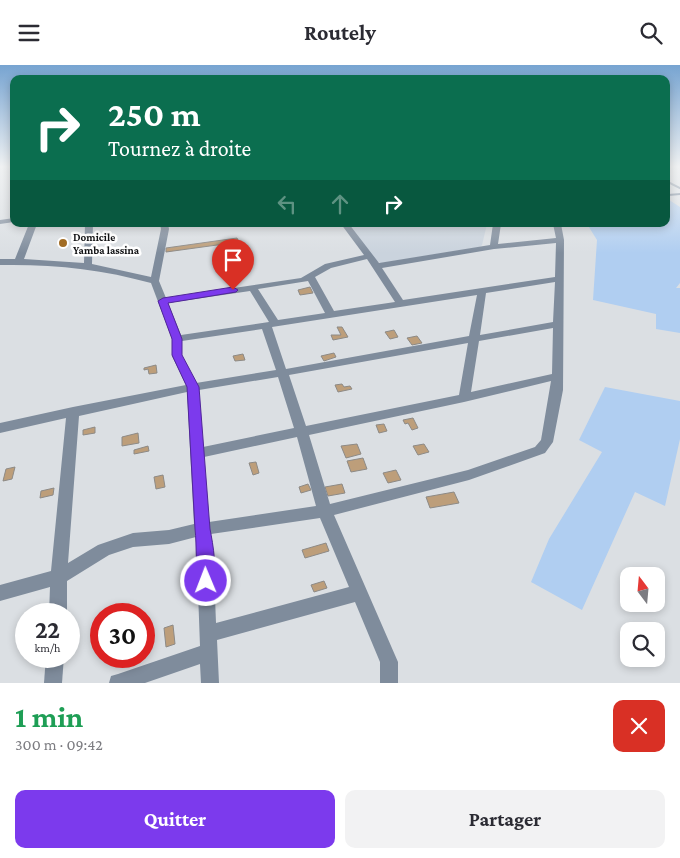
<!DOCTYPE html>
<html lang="fr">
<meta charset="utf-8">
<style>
:root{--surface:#fff;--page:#f2f2f3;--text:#2b2b33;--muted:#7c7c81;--accent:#7c3aed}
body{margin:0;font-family:"Crimson Pro",serif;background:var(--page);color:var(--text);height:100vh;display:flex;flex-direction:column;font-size:19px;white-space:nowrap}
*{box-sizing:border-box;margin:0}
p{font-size:16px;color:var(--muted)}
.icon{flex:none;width:28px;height:28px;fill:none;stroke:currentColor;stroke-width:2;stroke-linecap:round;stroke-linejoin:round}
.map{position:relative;height:618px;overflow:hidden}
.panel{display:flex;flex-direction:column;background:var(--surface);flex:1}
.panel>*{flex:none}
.top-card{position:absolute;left:10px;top:10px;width:660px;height:152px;border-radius:10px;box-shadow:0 2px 8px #0003;background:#0b6e4f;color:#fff;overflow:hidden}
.needle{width:32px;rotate:344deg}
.tools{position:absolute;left:620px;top:502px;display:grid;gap:10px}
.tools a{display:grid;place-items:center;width:45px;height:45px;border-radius:10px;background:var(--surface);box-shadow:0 2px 8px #0003;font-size:25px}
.speed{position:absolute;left:15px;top:538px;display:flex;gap:10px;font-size:25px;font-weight:700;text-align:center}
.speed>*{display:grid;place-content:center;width:65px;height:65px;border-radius:50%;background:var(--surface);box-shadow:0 2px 8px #0003;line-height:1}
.speed small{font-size:12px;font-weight:400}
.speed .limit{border:8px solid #d22;background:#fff;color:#111}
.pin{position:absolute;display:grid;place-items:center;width:42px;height:42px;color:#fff;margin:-51px -21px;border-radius:50% 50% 50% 0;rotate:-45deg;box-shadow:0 0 5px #0007}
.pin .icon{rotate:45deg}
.me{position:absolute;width:55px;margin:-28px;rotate:359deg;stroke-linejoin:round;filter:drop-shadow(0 0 4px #0008)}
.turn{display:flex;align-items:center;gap:18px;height:105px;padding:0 15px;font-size:22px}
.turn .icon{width:65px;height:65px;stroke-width:2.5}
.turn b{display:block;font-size:35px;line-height:42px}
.lanes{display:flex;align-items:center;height:48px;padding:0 15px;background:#0003;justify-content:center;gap:25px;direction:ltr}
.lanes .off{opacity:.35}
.round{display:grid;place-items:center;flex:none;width:52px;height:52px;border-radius:10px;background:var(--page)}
.summary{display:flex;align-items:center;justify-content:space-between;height:85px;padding:0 15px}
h1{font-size:30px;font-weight:700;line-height:38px;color:#1e9e55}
.action{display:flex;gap:10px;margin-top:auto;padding:10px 15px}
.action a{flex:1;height:58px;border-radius:10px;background:var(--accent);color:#fff;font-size:20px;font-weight:700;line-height:58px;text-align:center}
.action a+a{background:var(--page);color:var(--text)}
header{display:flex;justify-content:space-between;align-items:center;height:65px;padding:0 15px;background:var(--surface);font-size:22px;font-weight:700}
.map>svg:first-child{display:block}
</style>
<header><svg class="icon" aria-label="menu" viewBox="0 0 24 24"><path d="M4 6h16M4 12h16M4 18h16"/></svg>Routely<svg class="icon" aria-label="search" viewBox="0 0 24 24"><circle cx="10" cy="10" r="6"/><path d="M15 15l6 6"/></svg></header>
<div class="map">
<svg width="680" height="618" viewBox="0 0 680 618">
<rect width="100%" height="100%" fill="#dbdfe3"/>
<!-- built -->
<polygon fill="#cad3dd" points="348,159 487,159 482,180 480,182 381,198 376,196"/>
<!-- green -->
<g fill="#b0cef1">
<polygon points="666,133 680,142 680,218 676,223 680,223 680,268 656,264 656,249 593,235 597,175 587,159 666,159"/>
<polygon points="605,322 680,336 680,374 665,441 635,427 582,545 531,517 549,474 602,387 579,375"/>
</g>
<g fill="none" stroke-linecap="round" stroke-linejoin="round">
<!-- stream -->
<g stroke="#536881" stroke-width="2">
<polyline points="666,116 680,123"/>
<polyline points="668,130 680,129"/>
</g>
</g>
<!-- building -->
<g fill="#bd9e7a" stroke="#8d8a86">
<polygon points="237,173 239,177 166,187 166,183"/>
<polygon points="310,222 313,228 300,230 298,225"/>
<polygon points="337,262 342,262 348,272 333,275 331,270 341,270"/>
<polygon points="394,265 398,272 390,274 385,267"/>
<polygon points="417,271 422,278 412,280 407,273"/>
<polygon points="334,288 336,292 324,296 321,291"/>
<polygon points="243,289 245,295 235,296 233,291"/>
<polygon points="156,300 157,308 149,309 148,304 144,305 144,303"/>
<polygon points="342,319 344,322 350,321 352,324 338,327 335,320"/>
<polygon points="413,353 418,363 412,365 408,358 405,359 403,355"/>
<polygon points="384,359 387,366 379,368 376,360"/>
<polygon points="95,362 95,368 83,370 83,365"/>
<polygon points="138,368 139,378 122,381 122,372"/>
<polygon points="357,379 361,389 346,393 341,381"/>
<polygon points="424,379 429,387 418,390 413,381"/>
<polygon points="148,381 149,386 134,389 134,385"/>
<polygon points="363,393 367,404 351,407 347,396"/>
<polygon points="256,397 259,408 253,410 249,398"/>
<polygon points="15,402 12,414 3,416 6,404"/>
<polygon points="396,405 401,415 388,418 383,408"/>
<polygon points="163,410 165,422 156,424 154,412"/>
<polygon points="308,419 311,425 301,428 299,422"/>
<polygon points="342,419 345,428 328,431 325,422"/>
<polygon points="54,423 53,430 40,433 41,426"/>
<polygon points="454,427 459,438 430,443 426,432"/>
<polygon points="326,478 329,486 305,493 302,485"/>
<polygon points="324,516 327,523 314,527 311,520"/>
<polygon points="173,560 175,579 166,582 164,563"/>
</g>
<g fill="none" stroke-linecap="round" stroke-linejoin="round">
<!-- minor -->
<g fill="#7f8c9c" fill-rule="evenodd">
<polygon points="14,153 14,157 0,159 0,155"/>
<path d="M29,159H37L24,194L84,198L85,159H93L92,199L151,212L161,164L160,159H168L169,164L159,216L166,233L301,213L325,199L364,190L341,159H349L379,198L490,180L493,159H501L498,179L556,173L553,159H561L564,175L563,325L553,377L545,388L469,415L334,450L398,597V618H380V597L355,537L217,575L219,618H201L200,599L145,618H109L111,611L118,609L200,581L196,472L169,479L133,482L109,490L67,516V549H49L50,522L0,536V520L51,506L66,353L0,368V358L73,342L186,320L172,291V274L151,218C101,204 52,199 0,200V194H15ZM556,178L555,212L403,235L382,203L494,184ZM367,194L395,237L334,246L315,212L331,203ZM308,216L325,248L278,255L258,224ZM555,217L553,257L480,270L486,228ZM250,226L269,257L181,270L168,238ZM477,230L469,271L286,304L272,262ZM553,263L552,309L471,327L479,276ZM262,264L276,305L196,318L182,291V276ZM468,278L459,330L306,361L289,310ZM278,312L294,363L203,382L199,325ZM551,316L541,375L535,382L468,405L330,439L309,370L464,337ZM187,327L194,459L169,465L133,468L98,480L68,498L79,351ZM297,372L316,441L209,457L204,392ZM320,453L349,522L216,558L213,481L211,469Z"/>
<polygon points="46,591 64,591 62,618 44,618"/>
</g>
</g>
<!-- sky -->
<linearGradient id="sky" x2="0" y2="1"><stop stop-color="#77a4d1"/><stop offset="0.54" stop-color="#eff1f2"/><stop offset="1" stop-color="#eff1f2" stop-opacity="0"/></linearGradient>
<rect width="680" height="188" fill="url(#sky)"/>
<!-- route -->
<path fill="#7c3aed" stroke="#51269a" d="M233,222L238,225L236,227L168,238L182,274V290L199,322L210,464C213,479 218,508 212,522L206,524L200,522C195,509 197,480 195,464L187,322L172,290V274L158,236L163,233Z"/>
<!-- markers -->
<circle fill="#a16c24" stroke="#fff" stroke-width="2" cx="63" cy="178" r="5"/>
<g text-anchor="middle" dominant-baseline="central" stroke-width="5" stroke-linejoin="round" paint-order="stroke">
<!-- far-poi labels -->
<g font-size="11" font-weight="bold" fill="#121315" stroke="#fff" text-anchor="start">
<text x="73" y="172">Domicile<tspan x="73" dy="13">Yamba lassina</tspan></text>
</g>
</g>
</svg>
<div class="tools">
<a><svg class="needle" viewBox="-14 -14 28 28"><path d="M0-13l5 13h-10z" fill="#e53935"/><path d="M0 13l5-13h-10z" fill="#7c7c81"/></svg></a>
<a><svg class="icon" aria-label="search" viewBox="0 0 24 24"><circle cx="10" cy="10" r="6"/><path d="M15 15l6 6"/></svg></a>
</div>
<div class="speed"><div>22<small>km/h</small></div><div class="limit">30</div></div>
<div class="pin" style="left:233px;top:225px;background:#d93025"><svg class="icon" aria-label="arrive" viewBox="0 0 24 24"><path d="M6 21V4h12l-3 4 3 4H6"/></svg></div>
<svg class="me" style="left:206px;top:516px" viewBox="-20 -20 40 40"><circle r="17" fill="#7c3aed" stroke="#fff" stroke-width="3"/><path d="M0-11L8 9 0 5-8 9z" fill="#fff"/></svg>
<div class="top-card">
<div class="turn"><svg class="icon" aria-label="right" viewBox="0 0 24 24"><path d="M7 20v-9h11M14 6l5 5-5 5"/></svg><div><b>250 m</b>Tournez à droite</div></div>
<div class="lanes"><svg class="icon off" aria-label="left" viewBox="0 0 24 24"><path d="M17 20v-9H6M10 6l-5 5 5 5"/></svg><svg class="icon off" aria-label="ahead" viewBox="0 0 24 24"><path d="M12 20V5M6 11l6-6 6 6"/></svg><svg class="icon" aria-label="right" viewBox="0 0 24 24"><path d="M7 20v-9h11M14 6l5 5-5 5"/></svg></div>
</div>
</div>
<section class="panel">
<div class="summary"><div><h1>1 min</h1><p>300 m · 09:42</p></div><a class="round" style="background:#d93025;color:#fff"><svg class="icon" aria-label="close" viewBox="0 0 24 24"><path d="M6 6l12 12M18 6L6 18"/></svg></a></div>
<div class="action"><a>Quitter</a><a>Partager</a></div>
</section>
